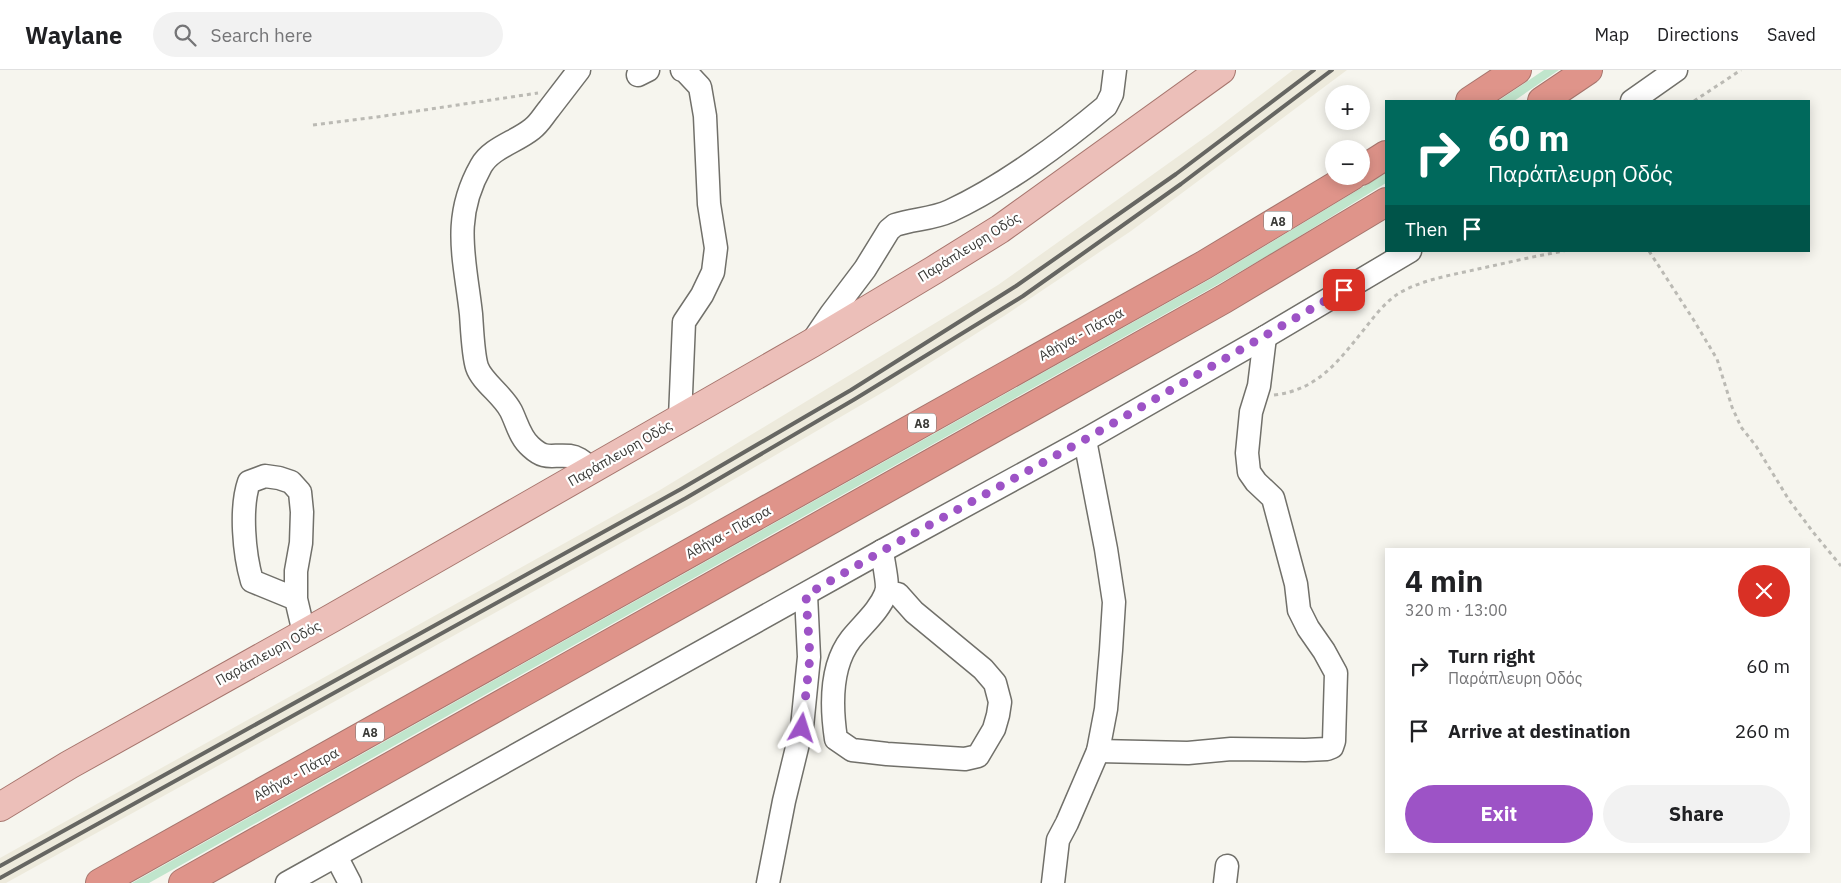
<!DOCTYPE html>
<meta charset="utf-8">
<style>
:root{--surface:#fff;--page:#f2f2f2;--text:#202124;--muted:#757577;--line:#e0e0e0;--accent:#9d53c6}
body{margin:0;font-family:"IBM Plex Sans",sans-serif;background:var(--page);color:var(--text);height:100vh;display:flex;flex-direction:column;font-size:19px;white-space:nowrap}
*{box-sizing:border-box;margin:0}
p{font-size:16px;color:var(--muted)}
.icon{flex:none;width:28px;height:28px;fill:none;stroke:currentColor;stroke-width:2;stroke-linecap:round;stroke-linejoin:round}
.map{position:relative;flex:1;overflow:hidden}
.side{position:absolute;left:1385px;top:478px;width:425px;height:305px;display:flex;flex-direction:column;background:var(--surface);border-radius:0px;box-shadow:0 2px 12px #0003}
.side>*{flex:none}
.banner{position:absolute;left:1385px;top:30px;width:425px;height:152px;border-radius:0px;box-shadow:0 2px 12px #0003;background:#00695c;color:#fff;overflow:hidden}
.tools{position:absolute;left:1325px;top:15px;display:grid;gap:10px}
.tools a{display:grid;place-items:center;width:45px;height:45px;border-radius:50%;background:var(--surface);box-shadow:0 2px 12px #0003;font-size:25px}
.pin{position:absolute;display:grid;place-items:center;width:42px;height:42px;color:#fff;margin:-21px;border-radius:10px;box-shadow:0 2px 8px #0006}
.me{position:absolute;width:55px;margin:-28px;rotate:6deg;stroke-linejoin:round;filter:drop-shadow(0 0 4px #0008)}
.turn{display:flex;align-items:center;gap:18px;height:105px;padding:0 20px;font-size:22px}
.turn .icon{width:65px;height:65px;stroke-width:2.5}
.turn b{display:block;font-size:35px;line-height:42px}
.then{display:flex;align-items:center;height:48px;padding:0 20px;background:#0003;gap:10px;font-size:19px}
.round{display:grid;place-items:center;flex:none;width:52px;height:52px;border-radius:26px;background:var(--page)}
.head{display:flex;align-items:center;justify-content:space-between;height:85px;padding:0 20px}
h1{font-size:30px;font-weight:700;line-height:38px}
.action{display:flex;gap:10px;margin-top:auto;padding:10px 20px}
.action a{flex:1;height:58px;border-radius:30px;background:var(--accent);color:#fff;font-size:20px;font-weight:700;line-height:58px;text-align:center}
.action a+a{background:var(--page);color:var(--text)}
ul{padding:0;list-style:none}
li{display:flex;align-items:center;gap:15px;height:65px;padding:0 20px}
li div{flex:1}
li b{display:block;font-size:19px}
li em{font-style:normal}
header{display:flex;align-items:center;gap:30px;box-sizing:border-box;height:70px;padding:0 25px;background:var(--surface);border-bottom:1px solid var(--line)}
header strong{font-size:24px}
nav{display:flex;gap:28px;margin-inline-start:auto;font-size:18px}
.search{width:350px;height:45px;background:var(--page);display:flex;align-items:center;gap:12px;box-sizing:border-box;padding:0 18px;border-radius:28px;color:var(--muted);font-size:19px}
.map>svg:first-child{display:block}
</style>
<header>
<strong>Waylane</strong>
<div class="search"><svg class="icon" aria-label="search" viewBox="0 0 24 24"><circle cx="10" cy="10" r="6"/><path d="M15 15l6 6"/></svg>Search here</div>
<nav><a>Map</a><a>Directions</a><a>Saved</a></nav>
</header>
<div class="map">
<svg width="1841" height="813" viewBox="0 0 1841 813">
<rect width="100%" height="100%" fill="#f6f5ee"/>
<!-- built -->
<polygon fill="#edeadc" points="1293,0 1347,0 1131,161 1004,246 890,318 690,435 6,813 0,813 0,788 660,420 998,215 1211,63"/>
<!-- green -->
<g fill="#c0e5cc">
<polygon points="1544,0 1559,0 1514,31 1498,31"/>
<polygon points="1386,103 1386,113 1274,182 1217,215 149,813 132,813 1212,208"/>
</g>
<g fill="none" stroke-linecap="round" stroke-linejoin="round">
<defs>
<g id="minor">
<path d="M579,0C569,13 559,26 549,39C544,45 539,54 532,59C516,72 491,78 481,96C451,149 465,189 471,244C472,257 473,285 477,297C482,312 503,325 511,341C517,353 520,368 531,377C546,391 552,384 570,386C579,387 585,394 592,399"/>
<polyline points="638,5 648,0"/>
<polyline points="1632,31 1676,0"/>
<path d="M812,272L831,244L865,199L889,160L895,155C913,149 933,149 950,141C1002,117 1062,73 1106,36L1112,24L1115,0"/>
<polyline points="680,348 684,252 702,225 713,202 716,178 709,134 705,46 700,17 685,1 682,0"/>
<path d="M882,481C883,491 889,515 886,523C879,541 863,554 851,569C830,596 831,636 836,669L852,680L887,684L965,689L978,686L994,659L998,645L1000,632L995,613L983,599L914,542L898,524L886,522"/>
<path d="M296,529L252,511C244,484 240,438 249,412L265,406L279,408L291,412L300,422L302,442L301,473L296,501V529L304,563"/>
<polyline points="1098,681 1188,683 1231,679 1305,680 1327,679 1332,677 1334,671 1336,603 1324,581 1308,558 1299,540 1296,514 1273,428 1256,412 1249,402 1247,383 1251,342 1259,316 1265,267"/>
<polyline points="336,786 350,813"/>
<polyline points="287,813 882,481 1085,370 1265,267 1410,181"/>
<polyline points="768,813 784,731 802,657 809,587 806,525"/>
<polyline points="1053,813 1058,770 1067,753 1098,681 1106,639 1111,580 1114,532 1106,479 1085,370"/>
<polyline points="1225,813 1227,796"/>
</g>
<polyline id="major" points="0,737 69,695 332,548 812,273 934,200 1000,159 1221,0"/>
<g id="highway">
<polyline points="1470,31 1517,0"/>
<polyline points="1542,31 1588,0"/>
<polyline points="1361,101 1386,85"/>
<polyline points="100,813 1204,195 1352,106"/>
<polyline points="183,813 1224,229 1386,132"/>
</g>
</defs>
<!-- minor casing -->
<use href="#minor" stroke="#71706a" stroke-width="25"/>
<!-- major casing -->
<use href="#major" stroke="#a6756d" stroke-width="30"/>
<!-- highway casing -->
<use href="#highway" stroke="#a6756d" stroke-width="30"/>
<!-- path -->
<g stroke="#bbbab4" stroke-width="3" stroke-dasharray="4 4" stroke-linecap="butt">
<polyline points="1694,31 1741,0"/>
<polyline points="313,55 377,47 538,23"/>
<polyline points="1649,181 1693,249 1717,289 1732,337 1741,357 1756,376 1789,430 1813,462 1841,496"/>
<path d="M1274,325C1319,320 1340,289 1366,257C1376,244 1387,230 1401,222C1425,209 1452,205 1478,199C1506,193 1535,186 1564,181"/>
</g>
<!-- minor -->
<use href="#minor" stroke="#fff" stroke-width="22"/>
<!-- major -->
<use href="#major" stroke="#ecbfb9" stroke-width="28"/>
<!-- highway -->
<use href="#highway" stroke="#df948a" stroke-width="28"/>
<!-- rail -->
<g stroke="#666662" stroke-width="4">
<polyline points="0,796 681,419 851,320 1016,216 1176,104 1314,0"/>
<polyline points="0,808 686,428 855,329 1023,226 1181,114 1332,0"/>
</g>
</g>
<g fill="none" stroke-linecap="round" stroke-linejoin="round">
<!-- route -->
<polyline stroke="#9d53c6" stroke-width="9" stroke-dasharray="0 16.2" points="802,658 810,587 806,525 882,481 1084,370 1344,220"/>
</g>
<g text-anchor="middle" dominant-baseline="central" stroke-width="4.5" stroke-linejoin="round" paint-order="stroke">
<!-- shield labels -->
<g fill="#fff" stroke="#767674" stroke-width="1">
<rect x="1264" y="141.5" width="28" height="19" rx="4"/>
<rect x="908" y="343.5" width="28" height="19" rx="4"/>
<rect x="356" y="652.5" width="28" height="19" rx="4"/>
</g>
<g font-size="12" font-weight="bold" fill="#3b3b38">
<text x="1278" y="151">Α8</text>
<text x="922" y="353">Α8</text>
<text x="370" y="662">Α8</text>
</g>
<!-- street labels -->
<g font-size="14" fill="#3b3b38" stroke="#fff">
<text transform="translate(969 177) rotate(-32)">Παράπλευρη Οδός</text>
<text transform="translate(1081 264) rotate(-29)">Αθήνα - Πάτρα</text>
<text transform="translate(620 383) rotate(-30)">Παράπλευρη Οδός</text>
<text transform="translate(728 462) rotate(-29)">Αθήνα - Πάτρα</text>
<text transform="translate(268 583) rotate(-29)">Παράπλευρη Οδός</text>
<text transform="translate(296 704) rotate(-29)">Αθήνα - Πάτρα</text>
</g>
</g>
</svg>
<div class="tools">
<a>+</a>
<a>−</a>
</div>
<div class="pin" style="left:1344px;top:220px;background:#d93025"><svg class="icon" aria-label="arrive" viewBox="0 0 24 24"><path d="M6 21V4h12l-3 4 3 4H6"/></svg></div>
<svg class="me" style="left:802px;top:658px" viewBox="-20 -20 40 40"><path d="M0-17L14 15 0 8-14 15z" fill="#9d53c6" stroke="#fff" stroke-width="4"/></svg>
<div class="banner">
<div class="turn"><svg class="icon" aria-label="right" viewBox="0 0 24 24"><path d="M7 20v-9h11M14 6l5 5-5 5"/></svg><div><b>60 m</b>Παράπλευρη Οδός</div></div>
<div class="then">Then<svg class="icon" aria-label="arrive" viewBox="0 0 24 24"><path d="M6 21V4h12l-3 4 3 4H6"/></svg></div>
</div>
<section class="side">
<div class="head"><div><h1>4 min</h1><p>320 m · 13:00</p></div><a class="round" style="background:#d93025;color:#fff"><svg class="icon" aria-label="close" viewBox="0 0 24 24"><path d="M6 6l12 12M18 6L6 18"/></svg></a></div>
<ul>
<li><svg class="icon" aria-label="right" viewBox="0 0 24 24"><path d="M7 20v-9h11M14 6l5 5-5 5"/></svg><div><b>Turn right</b><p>Παράπλευρη Οδός</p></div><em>60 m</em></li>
<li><svg class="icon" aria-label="arrive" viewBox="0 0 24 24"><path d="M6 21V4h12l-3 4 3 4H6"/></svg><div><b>Arrive at destination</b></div><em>260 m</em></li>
</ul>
<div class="action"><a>Exit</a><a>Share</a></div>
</section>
</div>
